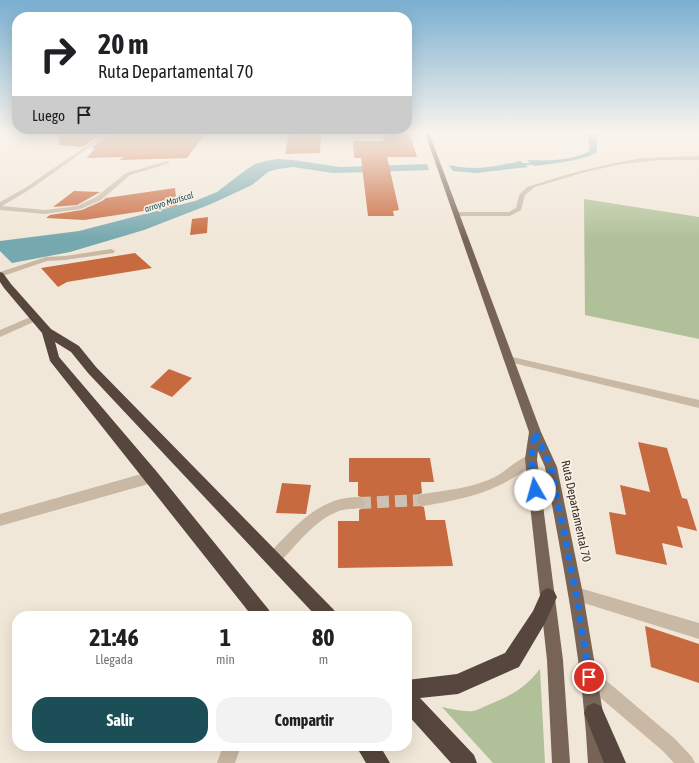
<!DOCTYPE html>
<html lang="es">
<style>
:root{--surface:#fff;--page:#f2f2f2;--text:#202124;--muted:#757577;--accent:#1b4e56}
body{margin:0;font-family:"Asap Condensed",sans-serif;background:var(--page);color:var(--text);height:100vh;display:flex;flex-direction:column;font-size:15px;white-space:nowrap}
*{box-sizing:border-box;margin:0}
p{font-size:13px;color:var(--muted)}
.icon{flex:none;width:22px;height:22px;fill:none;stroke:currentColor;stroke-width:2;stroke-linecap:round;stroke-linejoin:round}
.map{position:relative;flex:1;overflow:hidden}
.drawer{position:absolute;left:12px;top:611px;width:400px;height:140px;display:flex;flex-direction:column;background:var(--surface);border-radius:16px;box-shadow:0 4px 16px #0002}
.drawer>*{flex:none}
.top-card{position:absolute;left:12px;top:12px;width:400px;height:122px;border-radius:16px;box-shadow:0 4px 16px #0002;background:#fff;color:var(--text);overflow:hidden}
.pin{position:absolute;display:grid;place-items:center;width:34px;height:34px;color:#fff;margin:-17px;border:2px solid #fff;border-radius:50%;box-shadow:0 1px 4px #0007}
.me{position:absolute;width:44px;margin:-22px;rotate:353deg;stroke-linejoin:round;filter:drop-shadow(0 0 3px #0008)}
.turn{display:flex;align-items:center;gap:14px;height:84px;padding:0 20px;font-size:18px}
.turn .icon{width:52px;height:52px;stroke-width:2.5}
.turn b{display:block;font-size:28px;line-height:34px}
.then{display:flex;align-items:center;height:38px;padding:0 20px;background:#0003;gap:8px;font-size:15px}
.eta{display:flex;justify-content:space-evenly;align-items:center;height:68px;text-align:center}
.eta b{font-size:24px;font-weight:700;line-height:28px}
.primary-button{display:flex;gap:8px;margin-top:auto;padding:8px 20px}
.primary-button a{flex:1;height:46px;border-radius:16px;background:var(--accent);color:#fff;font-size:16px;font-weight:700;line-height:46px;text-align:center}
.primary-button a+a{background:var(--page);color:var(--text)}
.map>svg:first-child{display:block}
</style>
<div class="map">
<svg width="699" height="763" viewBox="0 0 699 763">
<rect width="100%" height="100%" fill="#f1e7d8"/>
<!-- green -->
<g fill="#b0c098">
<polygon points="584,199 699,217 699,339 585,315"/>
<path d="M540,669L545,763H493L442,707C452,709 463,712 473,711C478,710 483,707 488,705C511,696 525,688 540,669Z"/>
</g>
<!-- water -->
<g fill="#76a8af">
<path d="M586,133H595C597,140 598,145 596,153C577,162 554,163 534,166L527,160C547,161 569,161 588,152L590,150L588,137Z"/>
<polygon points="278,159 293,160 340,167 427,164 429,170 333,173 293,167 278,169 268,172 252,185 211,204 144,230 70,252 12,263 0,251 0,241 79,231 195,201 217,192 247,169 255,164 265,161"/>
<path d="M520,161L528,167L477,173L453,171L449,165C473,171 496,167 520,161Z"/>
</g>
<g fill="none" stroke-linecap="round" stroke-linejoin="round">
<!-- stream -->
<polygon fill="#76a8af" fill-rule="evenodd" points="538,162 539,162 539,164 517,166 515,165 517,164"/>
</g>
<!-- building -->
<g fill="#c86a3f">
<polygon points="59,133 103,133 82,147 59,145"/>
<polygon points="111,133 206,133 187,158 119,160 124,157 87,158 95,148 91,148"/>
<polygon points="289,133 321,133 320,153 285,154"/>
<polygon points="382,135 410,135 417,157 387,157 399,210 393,211 394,216 368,216 361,158 354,158 353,141 384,141"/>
<polygon points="175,188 177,206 84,220 46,218 50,215 82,210 102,201 106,198"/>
<polygon points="74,191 100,192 77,205 53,207"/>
<polygon points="208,217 207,233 190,235 192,219"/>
<polygon points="135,253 152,268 67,282 58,287 41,268"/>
<polygon points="169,369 192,378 172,397 150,387"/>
<polygon points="638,442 667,448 682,498 687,499 697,531 677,526 683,548 662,543 667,565 616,554 609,512 626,515 620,485 650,492"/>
<polygon points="349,458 430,458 434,482 421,482 422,493 418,495 416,501 418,505 424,507 426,520 445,520 453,566 338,568 338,521 359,521 359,510 363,508 366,504 364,498 358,496 358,482 349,482"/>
<polygon points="282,483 311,485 306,514 276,513"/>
<polygon points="645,626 699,644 699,683 651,667"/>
</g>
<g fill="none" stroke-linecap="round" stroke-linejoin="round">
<!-- minor-tunnel -->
<polyline stroke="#cbc1b4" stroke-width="12" stroke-dasharray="12 6" stroke-linecap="butt" points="359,503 423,500"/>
<!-- minor -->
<g fill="#c9b8a4" fill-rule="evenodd">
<polygon points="105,133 110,133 29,190 2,206 45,210 77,206 96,197 126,173 167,161 170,163 130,175 101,200 81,209 45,214 0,210 0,202 25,188"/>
<polygon points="699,156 699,160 659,160 622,164 585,172 535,187 525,195 521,210 510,216 457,216 454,214 457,212 509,212 516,208 519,195 527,187 569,174 609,164 643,158"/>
<polygon points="111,249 115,251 114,253 65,260 47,261 0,277 0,272 46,257 65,256"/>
<polygon points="35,315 39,318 38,320 0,337 0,330"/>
<polygon points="508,356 699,400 699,408 505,361 503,359 505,357"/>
<path d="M531,454L535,455L537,459L535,463C497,492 469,498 423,506L419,504L417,500L419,496L423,494C447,490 473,488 495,477C507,470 518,459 531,454Z"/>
<polygon points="152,471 156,473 158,477 156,481 152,483 0,526 0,514"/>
<path d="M359,497L363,499L365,503L363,507C356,510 347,508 339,511C314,520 296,546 278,564L273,566L268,564L266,559L268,554C296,527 317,497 359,497Z"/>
<polygon points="576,587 699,623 699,639 571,599 569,594 571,589"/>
<polygon points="589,669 595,671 675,739 692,757 695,763 674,763 663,751 583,683 581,677 583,671"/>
<polygon points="223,746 241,746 235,763 217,763"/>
</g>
<!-- major -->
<path fill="#776456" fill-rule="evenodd" d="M425,133H429L541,432L557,467L583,594L603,713L606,763H588C583,663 563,565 545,467L538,451L537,459L563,660L570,763H552L547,660L525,459L529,432Z"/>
<!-- highway -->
<g fill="#56463d" fill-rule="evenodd">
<polygon points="0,272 3,273 11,284 51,329 79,346 96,367 334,610 337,616 316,616 88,373 71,352 55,342 59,357 157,472 269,610 272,616 252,616 50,361 42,333 4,288 0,282"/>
<polygon points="548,588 554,591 557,597 545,623 519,667 458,694 420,698 474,755 477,763 451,763 407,714 407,680 457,674 505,653 533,611 542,591"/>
<polygon points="594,703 601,706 626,763 604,763 584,713 587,706"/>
<polygon points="356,746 380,746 390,763 366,763"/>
</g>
</g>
<!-- sky -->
<linearGradient id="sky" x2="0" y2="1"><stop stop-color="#7aafd1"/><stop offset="0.55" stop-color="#f9f4ed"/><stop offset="1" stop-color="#f9f4ed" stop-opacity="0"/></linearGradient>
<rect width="699" height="240" fill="url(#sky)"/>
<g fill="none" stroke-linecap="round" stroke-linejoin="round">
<!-- route -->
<polyline stroke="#1a73e8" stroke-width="7" stroke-dasharray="0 12.6" points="535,490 531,459 535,432 551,467 576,594 589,677"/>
</g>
<g text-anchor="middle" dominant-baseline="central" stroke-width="3.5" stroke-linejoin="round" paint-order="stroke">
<!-- far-water labels -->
<g font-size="9" font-style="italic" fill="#1b4e56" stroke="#f9f1e4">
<text transform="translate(169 202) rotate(-17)">arroyo Mariscal</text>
</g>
<!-- near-street labels -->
<g font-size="12" fill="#352b26" stroke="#f9f1e4">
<text transform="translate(576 511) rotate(78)">Ruta Departamental 70</text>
</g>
</g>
</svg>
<div class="pin" style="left:589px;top:677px;background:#d93025"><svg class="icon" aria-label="arrive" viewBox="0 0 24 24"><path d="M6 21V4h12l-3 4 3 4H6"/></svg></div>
<svg class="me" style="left:535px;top:490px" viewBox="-20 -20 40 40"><circle r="19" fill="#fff"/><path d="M0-13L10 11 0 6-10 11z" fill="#1a73e8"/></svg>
<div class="top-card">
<div class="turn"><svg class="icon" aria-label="right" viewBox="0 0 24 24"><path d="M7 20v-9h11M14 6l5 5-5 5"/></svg><div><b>20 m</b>Ruta Departamental 70</div></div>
<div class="then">Luego<svg class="icon" aria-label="arrive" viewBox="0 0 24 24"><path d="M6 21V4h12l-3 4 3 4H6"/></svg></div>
</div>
<section class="drawer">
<div class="eta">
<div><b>21:46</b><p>Llegada</p></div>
<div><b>1</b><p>min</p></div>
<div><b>80</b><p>m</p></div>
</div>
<div class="primary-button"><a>Salir</a><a>Compartir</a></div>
</section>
</div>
